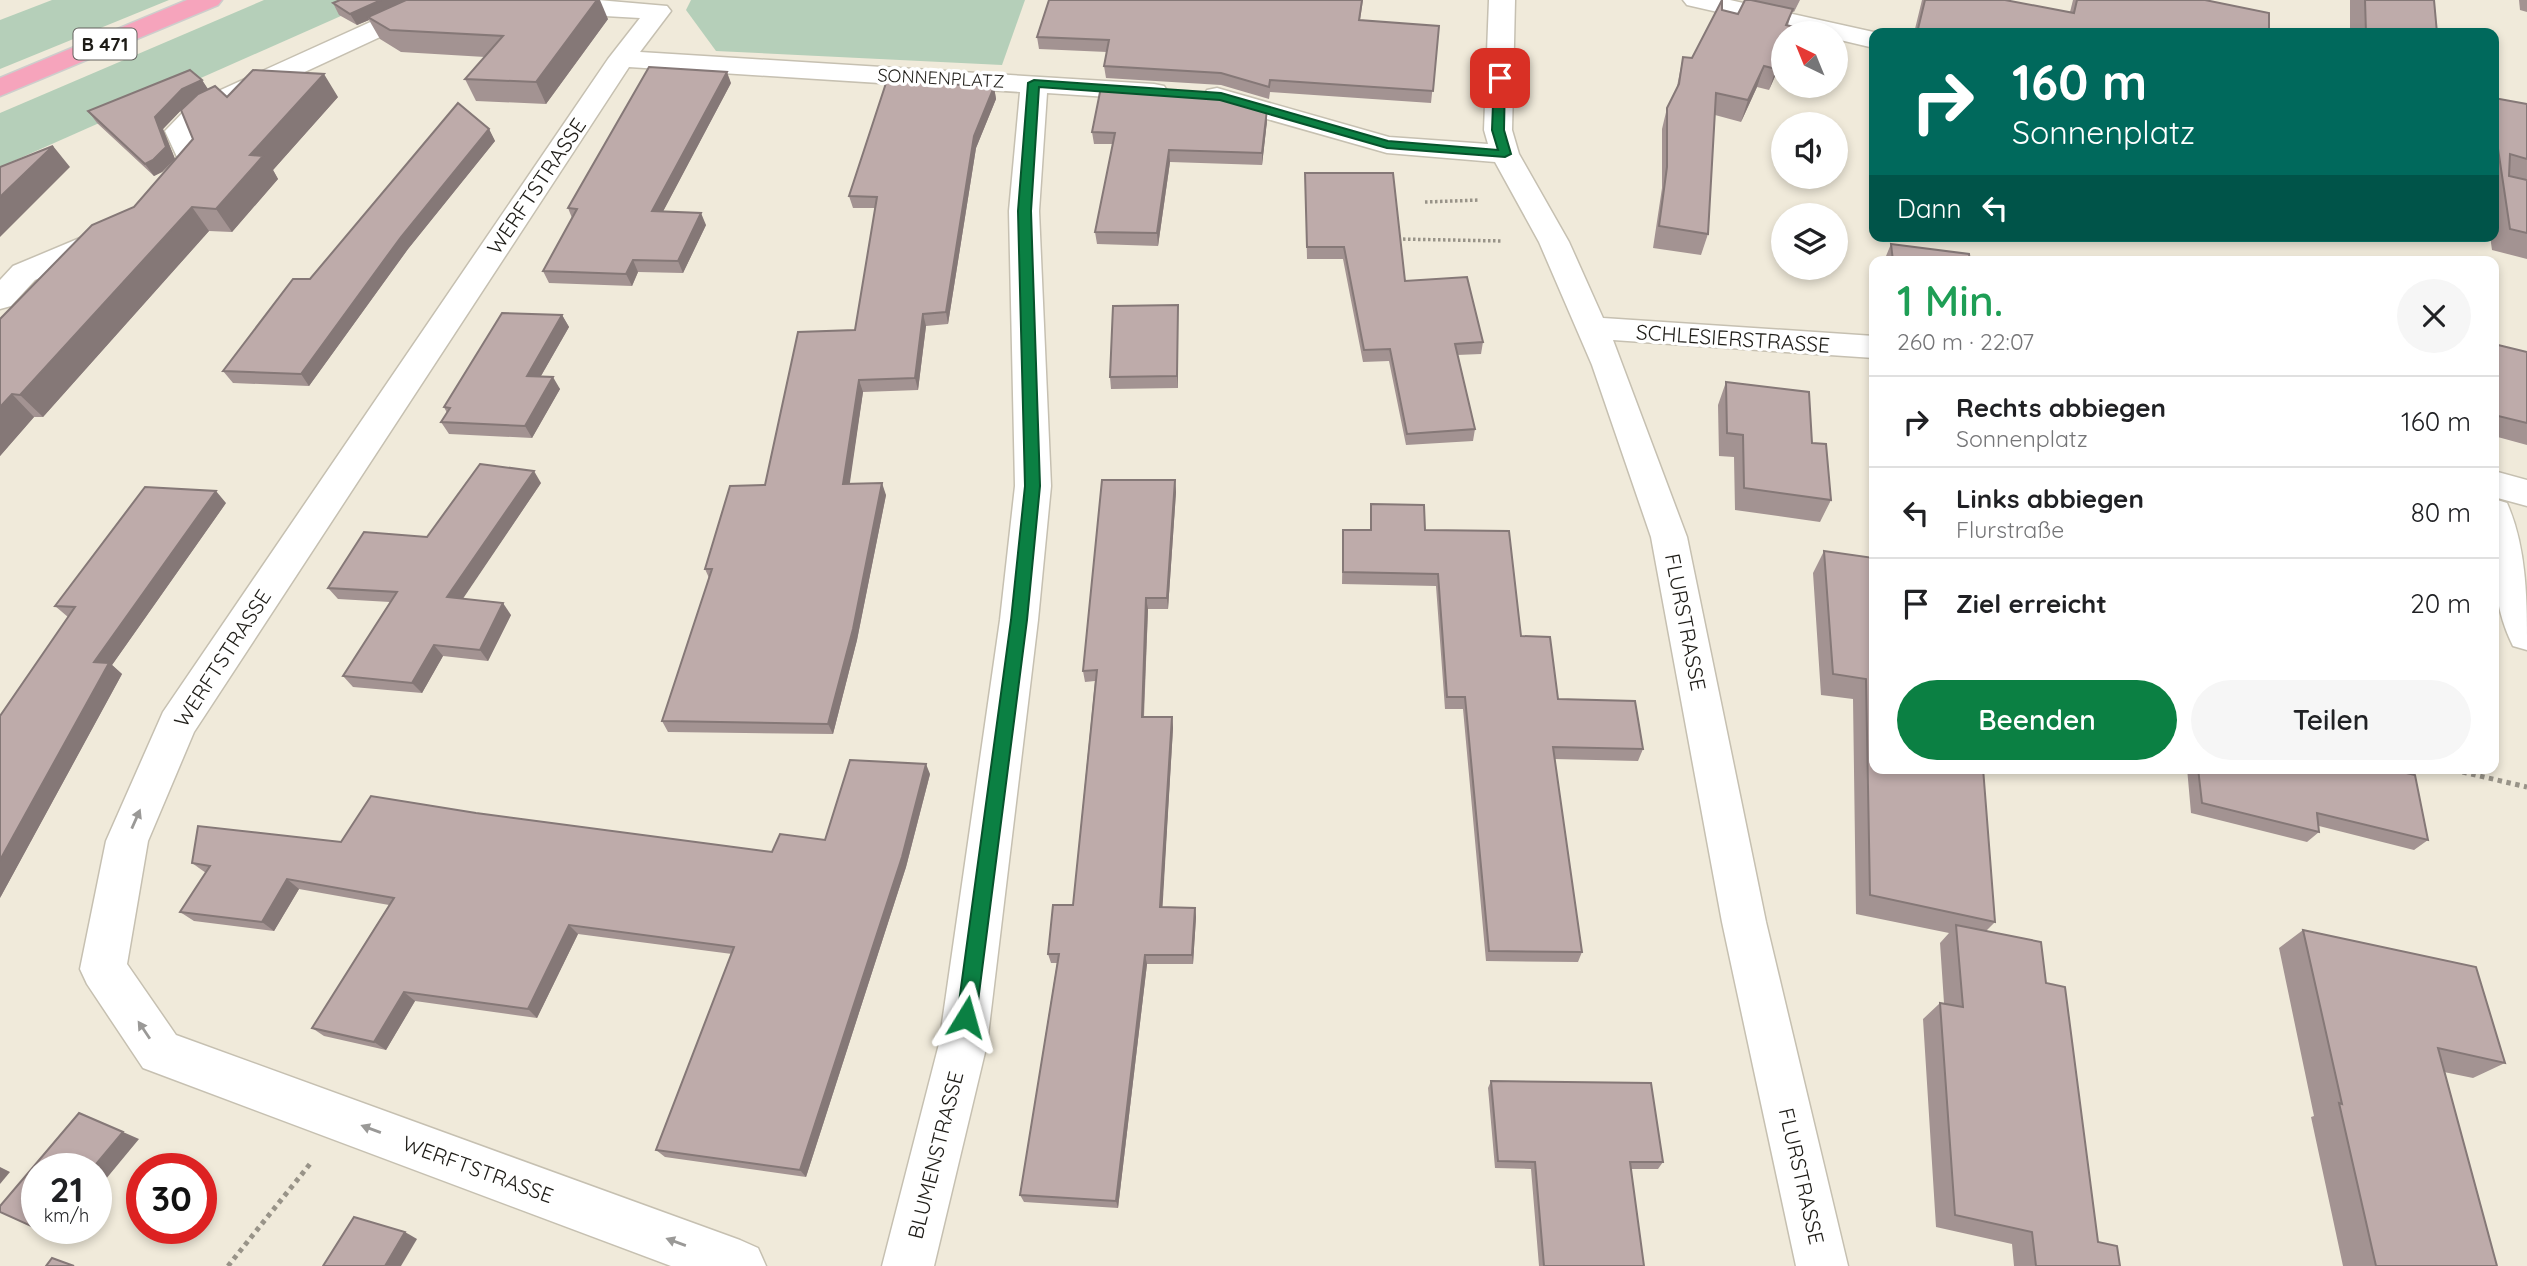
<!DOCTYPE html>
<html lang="de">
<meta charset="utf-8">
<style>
:root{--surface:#fff;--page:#f6f6f6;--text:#202124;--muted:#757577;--line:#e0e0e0;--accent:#0b8043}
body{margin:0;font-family:Quicksand,sans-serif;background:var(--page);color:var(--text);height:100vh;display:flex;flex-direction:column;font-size:26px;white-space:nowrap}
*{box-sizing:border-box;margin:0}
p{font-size:23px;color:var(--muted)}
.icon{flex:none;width:38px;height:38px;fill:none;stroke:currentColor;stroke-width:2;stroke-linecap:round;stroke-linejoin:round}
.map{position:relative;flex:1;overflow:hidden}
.panel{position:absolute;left:1869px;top:256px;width:630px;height:518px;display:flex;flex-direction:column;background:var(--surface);border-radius:14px;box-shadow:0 4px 10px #0003}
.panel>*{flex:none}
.banner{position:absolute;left:1869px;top:28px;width:630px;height:214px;border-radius:14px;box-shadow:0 4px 10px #0003;background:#00695c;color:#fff;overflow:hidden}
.needle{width:46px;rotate:317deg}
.tools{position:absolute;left:1771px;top:21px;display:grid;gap:14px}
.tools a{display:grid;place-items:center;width:77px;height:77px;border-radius:50%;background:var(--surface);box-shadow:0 4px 10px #0003;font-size:35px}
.speed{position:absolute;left:21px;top:1153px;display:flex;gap:14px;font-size:35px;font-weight:700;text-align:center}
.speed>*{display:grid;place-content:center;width:91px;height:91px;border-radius:50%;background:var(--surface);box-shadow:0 4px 10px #0003;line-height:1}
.speed small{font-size:18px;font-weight:400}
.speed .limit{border:10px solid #d22;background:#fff;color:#111}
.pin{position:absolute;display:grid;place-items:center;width:60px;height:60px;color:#fff;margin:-30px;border-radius:14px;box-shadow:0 4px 10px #0006}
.me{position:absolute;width:77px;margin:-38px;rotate:8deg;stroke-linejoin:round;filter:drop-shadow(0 0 5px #0008)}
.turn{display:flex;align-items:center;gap:24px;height:147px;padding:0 28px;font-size:32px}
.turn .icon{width:91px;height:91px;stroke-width:2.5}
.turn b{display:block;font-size:49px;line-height:60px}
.then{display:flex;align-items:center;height:66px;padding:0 28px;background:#0003;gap:14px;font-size:26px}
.round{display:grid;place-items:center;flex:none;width:74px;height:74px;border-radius:37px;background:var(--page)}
.head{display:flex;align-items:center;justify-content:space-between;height:119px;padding:0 28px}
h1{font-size:42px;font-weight:600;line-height:52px;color:#1e9e55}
.cta{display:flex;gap:14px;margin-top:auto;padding:14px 28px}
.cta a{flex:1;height:80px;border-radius:42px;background:var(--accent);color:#fff;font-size:28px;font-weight:600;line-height:80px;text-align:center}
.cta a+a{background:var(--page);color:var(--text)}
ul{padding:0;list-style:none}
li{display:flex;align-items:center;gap:21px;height:91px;padding:0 28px;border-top:2px solid var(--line)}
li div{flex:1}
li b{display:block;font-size:26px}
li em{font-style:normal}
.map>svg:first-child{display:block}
</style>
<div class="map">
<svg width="2527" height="1266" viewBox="0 0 2527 1266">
<rect width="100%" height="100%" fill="#f0eada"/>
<!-- green -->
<g fill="#b5cfb9">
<polygon points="52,0 169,0 0,69 0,20"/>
<polygon points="264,0 377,0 0,167 0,113"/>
<polygon points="691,0 1025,0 1002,65 716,51 686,10"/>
</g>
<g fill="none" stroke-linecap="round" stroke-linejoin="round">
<defs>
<g id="minor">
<path d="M419,0H453L449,5L212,115L194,132L207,160C195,178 181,200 158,194L153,188L178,159L165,131L192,103Z"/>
<polygon points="543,0 598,0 667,6 671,11 640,52 1154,84 1164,86 1168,92 1164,98 1154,100 1047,93 1039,211 1051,486 1038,620 987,1044 934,1266 882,1266 939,1044 1000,620 1015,486 1009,211 1020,92 629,67 194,732 148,841 127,964 176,1035 740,1240 758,1248 766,1266 671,1266 143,1068 87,984 80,969 106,841 163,712 608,59 640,18 552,13 543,10 539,5"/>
<polygon points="1489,0 1515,0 1512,130 1519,154 1569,242 1603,318 1874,336 1874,358 1613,340 1687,537 1766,922 1848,1266 1796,1266 1722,922 1651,537 1592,365 1539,242 1495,162 1387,153 1207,102 1203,96 1207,90 1217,88 1389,137 1488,144 1484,130"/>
<polygon points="1683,0 1730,0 1878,33 1874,33 1874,48 1836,39 1836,33 1810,33 1687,5"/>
<polygon points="111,225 122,227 126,234 122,241 35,280 11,306 0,309 0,280 13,266"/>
<polygon points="2494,471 2527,480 2527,506 2494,497"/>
<path d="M2494,499L2507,503C2527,548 2527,601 2527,650L2513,646C2490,601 2492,547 2494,499Z"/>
</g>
<polygon id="trunk" points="187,0 222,0 218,5 0,96 0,78"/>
</defs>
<!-- minor casing -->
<use href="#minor" stroke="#c6c0b1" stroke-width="3"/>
<!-- trunk casing -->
<use href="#trunk" stroke="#cecdcc" stroke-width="3"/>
<!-- path-far1 -->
<g stroke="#989388" stroke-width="3.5" stroke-dasharray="2.5 2.5" stroke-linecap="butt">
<polyline points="1425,202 1480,200"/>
<polyline points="1398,239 1502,241"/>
</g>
<!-- path -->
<g stroke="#989388" stroke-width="5" stroke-dasharray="4.5 4.5" stroke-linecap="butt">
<polyline points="2445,768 2527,787"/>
<polyline points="228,1266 310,1164"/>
</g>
<!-- minor -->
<use href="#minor" fill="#fff" fill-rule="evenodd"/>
<!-- trunk -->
<use href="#trunk" fill="#f6a4bc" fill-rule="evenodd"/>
</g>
<!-- wall -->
<g fill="#a39392">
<polygon points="1363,0 1360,20 1439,26 1431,103 1270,92 1269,99 1221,85 1106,78 1104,66 1107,52 1039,49 1037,37"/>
<polygon points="1745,0 1800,0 1794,12 1792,11 1788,25 1794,27 1792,33 1783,33 1783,58 1769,90 1757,87 1741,122 1715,115 1708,234 1701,255 1653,248 1662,188 1662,129 1667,108 1676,91 1683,57 1692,58 1722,10 1738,14"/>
<polygon points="1922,0 2005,0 2070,12 2073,0 2205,0 2269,33 1914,33"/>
<polygon points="2350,0 2434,0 2437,33 2350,33"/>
<polygon points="2519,0 2527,0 2527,12 2520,10"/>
<polygon points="333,3 608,19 546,104 476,101 465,79 485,57 401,52 380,39 369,20 357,25 339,15"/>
<polygon points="202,80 208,90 227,97 338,97 273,170 278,179 232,232 209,231 43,417 34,417 0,456 0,319 134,207 193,139 181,110 163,129 175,159 162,172 154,176 97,123 88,111"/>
<polygon points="731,83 663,211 706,225 683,273 638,272 632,286 549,283 543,271 572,218 568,208"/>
<polygon points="994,87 996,99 976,148 948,324 926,326 918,390 863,392 849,484 886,495 857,640 833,734 668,732 662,721 709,578 705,569 765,485 855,330 875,208 853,208 849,196"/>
<polygon points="2494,98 2527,104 2527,259 2492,250 2490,236 2494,236"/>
<polygon points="1267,109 1267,121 1262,165 1170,162 1158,246 1097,244 1095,232 1113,144 1094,144 1092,132"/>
<polygon points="489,129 495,141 408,249 309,386 233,383 223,371 310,279"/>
<polygon points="1305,173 1405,281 1483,342 1481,354 1457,355 1475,429 1473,441 1406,445 1389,361 1363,362 1343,259 1307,259"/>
<polygon points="1891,244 1970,261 1887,261 1886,256"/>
<polygon points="562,315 569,327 541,376 560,389 532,438 449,434 441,422 447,413 444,407"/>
<polygon points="1178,317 1178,388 1111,389 1110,377"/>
<polygon points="2494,344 2527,352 2527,445 2494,436"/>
<polygon points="1726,382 1812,443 1831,500 1820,522 1735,510 1734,457 1719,456 1718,405"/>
<polygon points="1175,480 1176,492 1168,609 1148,609 1144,717 1172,717 1173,728 1162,907 1195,908 1196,917 1193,964 1147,964 1118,1208 1024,1202 1020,1195 1057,963 1051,963 1048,954 1073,905 1095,681 1085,682 1083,671"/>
<polygon points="541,483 462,599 511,615 488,661 443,656 422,693 353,687 343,676 390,602 338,599 328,588 427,537"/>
<polygon points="226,503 112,665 122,674 0,898 68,617 55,606"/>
<polygon points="1371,504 1425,530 1521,636 1558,699 1643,749 1638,761 1554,759 1582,952 1578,962 1486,961 1463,709 1445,709 1436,586 1342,584 1343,530 1370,530"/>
<polygon points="1824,551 1874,558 1874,768 1995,922 1986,931 2046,983 2098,1242 2120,1266 2014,1266 2012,1244 1936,1227 1923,1019 1940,1003 1944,1003 1940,943 1949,933 1856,914 1853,699 1821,695 1813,573"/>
<polygon points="2187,768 2385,768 2428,840 2414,850 2319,826 2319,832 2307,842 2191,813"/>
<polygon points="930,774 906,867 806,1177 665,1157 656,1150 732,954 578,934 537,1018 415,1001 386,1050 324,1036 312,1028 389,905 299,889 274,931 194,921 180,912 206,873 192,863 341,842 476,813 772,852 825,840"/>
<polygon points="2303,930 2505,1063 2473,1078 2444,1072 2497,1266 2343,1266 2311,1117 2314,1116 2279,948"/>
<polygon points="1491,1081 1663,1162 1658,1169 1631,1169 1644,1266 1539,1266 1531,1169 1495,1168 1488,1088"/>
</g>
<!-- shaded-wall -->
<g fill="#857877">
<polygon points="381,0 413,0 368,17 369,20 357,25 350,14"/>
<polygon points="597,0 600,0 608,19 546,104 536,82"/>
<polygon points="1783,52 1783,58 1769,90 1776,69"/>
<polygon points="1764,66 1757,87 1741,122 1748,100"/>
<polygon points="727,72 731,83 657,223 652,211"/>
<polygon points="324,74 338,97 273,170 278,179 232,232 216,209 250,155"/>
<polygon points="202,80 210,92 190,101 163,129 175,159 162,172 154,176 145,164 155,117 182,89"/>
<polygon points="994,87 996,99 976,148 948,324 946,312 974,136"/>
<polygon points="1267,109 1267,121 1262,165 1262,153"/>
<polygon points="489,129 495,141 408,249 309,386 301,374 401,237"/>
<polygon points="53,146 70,167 0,237 0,197"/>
<polygon points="1169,150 1170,162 1158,246 1157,233"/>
<polygon points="192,207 209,231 43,417 20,395"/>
<polygon points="701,213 706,225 683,273 678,261"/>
<polygon points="633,260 638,272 632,286 626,274"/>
<polygon points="1178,305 1178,388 1177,376"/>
<polygon points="923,314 926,326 918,390 915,378"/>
<polygon points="562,315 569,327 534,388 527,376"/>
<polygon points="553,377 560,389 532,438 525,426"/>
<polygon points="859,380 863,392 848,496 843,484"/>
<polygon points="12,394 34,417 0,456 0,407"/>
<polygon points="534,471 541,483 456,609 447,597"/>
<polygon points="1175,480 1176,492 1168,609 1167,598"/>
<polygon points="882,483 886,495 857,640 833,734 828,724"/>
<polygon points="216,491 226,503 112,665 122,674 0,898 0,860 94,662"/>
<polygon points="1146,598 1148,609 1143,728 1142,717"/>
<polygon points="503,603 511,615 488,661 480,650"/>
<polygon points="434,645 443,656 422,693 412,683"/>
<polygon points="1172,717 1173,728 1162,916 1160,907"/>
<polygon points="926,764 930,774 906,867 806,1177 800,1170"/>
<polygon points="287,879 299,889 274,931 262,922"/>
<polygon points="1195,908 1196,917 1193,964 1192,955"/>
<polygon points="569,925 578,934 537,1018 528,1009"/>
<polygon points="1145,955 1147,964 1118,1208 1116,1201"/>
<polygon points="404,992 415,1001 386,1050 374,1042"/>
<polygon points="123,1132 139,1139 96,1191 96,1169 92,1169"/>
<polygon points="0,1167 10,1172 0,1184"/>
<polygon points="43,1228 66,1228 59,1237 42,1231"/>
<polygon points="405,1232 417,1239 401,1266 385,1266"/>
</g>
<!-- building -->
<g fill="#beabaa" stroke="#857877" stroke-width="2">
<polygon points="340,0 381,0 350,14 333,3"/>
<polygon points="406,0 597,0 536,82 465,79 503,36 390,30 368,17"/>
<polygon points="1049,0 1362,0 1359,20 1439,26 1433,91 1270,80 1269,87 1221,73 1104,66 1109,40 1037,37"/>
<polygon points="1722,0 1722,10 1738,14 1745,0 1751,0 1793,9 1786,25 1794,27 1792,33 1783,33 1783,52 1776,69 1764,66 1748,100 1716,93 1708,234 1659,226 1667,167 1667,108 1679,84 1683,57 1692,58"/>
<polygon points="1925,0 2005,0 2074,13 2077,0 2205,0 2269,13 2269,33 1917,33"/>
<polygon points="2365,0 2434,0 2437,33 2366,33"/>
<polygon points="649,67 727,72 652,211 701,213 678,261 633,260 626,274 543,271 577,209 568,208"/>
<polygon points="190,70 202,80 182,89 155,117 166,147 153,160 145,164 88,111"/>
<polygon points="253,70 324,74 250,155 263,156 216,209 192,207 20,395 12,394 0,407 0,319 92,225 134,207 193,139 181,110 198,94 215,86 227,97"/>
<polygon points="887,80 994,87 974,136 946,312 923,314 915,378 859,380 843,484 882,483 853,629 828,724 662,721 712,569 705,569 730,486 765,485 798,332 855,330 877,197 849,196"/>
<polygon points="1101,87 1218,95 1267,109 1262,153 1169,150 1157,233 1095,232 1115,133 1092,132"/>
<polygon points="2494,98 2527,104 2527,159 2510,154 2509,176 2527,180 2527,233 2510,229 2494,122"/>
<polygon points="458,103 489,129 401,237 301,374 223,371 293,279 310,279"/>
<polygon points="53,146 0,197 0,167"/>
<polygon points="1305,173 1393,173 1405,281 1467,277 1483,342 1455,344 1475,429 1407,434 1390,349 1364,350 1344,247 1307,247"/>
<polygon points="1891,244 1969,254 1970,261 1893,261"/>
<polygon points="1178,305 1177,376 1110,377 1113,306"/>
<polygon points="502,313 562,315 527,376 553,377 525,426 441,422 450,408 444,407"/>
<polygon points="2494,344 2527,352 2527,423 2494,415"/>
<polygon points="1726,382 1809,392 1812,443 1826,444 1831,500 1744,488 1743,435 1727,433"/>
<polygon points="480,464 534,471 447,597 503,603 480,650 434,645 412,683 343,676 397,592 328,588 364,532 427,537"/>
<polygon points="1102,480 1175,480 1167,598 1146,598 1142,717 1172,717 1160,907 1195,908 1192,955 1145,955 1116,1201 1020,1195 1059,954 1048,954 1053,905 1073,905 1097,670 1083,671"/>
<polygon points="145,487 216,491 94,662 109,663 0,860 0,716 75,607 55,606"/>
<polygon points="1371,504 1424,505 1425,530 1509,531 1521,636 1550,637 1558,699 1635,701 1643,749 1553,747 1582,952 1489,951 1465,697 1447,697 1438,574 1343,572 1343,530 1371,530"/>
<polygon points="1824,551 1874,558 1874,768 1983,768 1995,922 1870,895 1866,679 1833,674"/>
<polygon points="850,760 926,764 902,857 800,1170 656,1150 734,947 569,925 528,1009 404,992 374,1042 312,1028 394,898 287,879 262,922 180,912 210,866 192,863 198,826 341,842 371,796 476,813 772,852 780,834 825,840"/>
<polygon points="2198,768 2385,768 2415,775 2428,840 2317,813 2319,832 2202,803"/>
<polygon points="1956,925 2041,942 2046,983 2065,987 2098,1242 2117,1246 2120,1266 2036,1266 2032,1232 1955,1215 1940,1003 1963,1007"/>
<polygon points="2303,930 2476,967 2505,1063 2438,1048 2497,1266 2376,1266 2339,1103 2342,1104"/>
<polygon points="1491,1081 1651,1083 1663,1162 1630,1162 1644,1266 1544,1266 1535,1162 1498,1161"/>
<polygon points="79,1113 123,1132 92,1169 37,1169 37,1228 43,1228 42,1231 0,1212 0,1206"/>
<polygon points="354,1217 405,1232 385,1266 323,1266"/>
<polygon points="52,1258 74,1266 46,1266"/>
</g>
<!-- one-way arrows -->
<defs><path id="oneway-solid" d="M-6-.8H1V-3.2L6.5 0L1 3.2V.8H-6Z" transform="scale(1.75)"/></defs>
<g fill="#9a9997">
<use href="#oneway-solid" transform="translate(136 819) rotate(-66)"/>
<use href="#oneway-solid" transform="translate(144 1030) rotate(-124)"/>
<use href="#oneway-solid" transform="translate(371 1129) rotate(-160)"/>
<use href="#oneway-solid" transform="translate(676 1242) rotate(-160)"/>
</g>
<!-- route -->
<polygon fill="#0b8043" stroke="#07532c" stroke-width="2" points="1500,75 1505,78 1504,130 1511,154 1505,157 1387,148 1220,100 1039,87 1031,211 1040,486 1027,620 976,1017 973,1024 966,1026 959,1024 957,1017 1011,620 1025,486 1018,211 1028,83 1034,80 1221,93 1388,141 1498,150 1492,130 1494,78"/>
<g text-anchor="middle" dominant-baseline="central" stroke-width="7" stroke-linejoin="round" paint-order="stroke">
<!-- far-street labels -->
<g font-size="18" fill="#1e1c17" stroke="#fff">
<text transform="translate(941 78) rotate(3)">SONNENPLATZ</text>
</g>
<!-- shield labels -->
<rect fill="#fff" stroke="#62605d" stroke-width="2" x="73.5" y="28.5" width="63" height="31" rx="5"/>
<g font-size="19" font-weight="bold" fill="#1e1c17">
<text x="105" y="44">B 471</text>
</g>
<!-- street labels -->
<g font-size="21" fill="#1e1c17" stroke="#fff">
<text transform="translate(536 186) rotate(-56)">WERFTSTRASSE</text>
<text transform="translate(1733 338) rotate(4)">SCHLESIERSTRASSE</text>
<text transform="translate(1686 622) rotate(79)">FLURSTRASSE</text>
<text transform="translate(222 658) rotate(-57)">WERFTSTRASSE</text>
<text transform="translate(935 1155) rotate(-76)">BLUMENSTRASSE</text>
<text transform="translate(478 1169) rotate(20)">WERFTSTRASSE</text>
<text transform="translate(1802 1176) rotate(77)">FLURSTRASSE</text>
</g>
</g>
</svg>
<div class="tools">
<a><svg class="needle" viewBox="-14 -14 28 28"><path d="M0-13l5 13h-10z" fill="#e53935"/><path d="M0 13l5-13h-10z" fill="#757577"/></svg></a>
<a><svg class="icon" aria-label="sound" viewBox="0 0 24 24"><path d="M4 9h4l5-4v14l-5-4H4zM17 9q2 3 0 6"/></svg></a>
<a><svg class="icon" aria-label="layers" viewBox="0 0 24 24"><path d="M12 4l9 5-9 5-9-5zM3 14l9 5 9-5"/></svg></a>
</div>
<div class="speed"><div>21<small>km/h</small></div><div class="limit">30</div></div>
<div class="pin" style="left:1500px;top:78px;background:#d93025"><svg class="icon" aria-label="arrive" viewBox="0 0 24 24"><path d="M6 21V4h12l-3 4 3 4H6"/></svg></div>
<svg class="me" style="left:966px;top:1017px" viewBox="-20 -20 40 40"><path d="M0-17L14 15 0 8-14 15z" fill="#0b8043" stroke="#fff" stroke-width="4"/></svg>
<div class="banner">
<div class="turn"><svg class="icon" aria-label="right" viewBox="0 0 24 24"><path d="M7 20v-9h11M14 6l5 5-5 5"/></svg><div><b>160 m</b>Sonnenplatz</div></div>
<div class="then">Dann<svg class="icon" aria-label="left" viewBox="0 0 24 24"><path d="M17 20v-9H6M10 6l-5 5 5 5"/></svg></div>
</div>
<section class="panel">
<div class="head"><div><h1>1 Min.</h1><p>260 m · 22:07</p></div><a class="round"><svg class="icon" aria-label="close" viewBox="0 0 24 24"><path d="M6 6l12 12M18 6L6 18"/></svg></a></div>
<ul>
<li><svg class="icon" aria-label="right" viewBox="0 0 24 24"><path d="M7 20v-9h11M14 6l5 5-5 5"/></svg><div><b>Rechts abbiegen</b><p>Sonnenplatz</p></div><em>160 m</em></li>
<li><svg class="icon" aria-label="left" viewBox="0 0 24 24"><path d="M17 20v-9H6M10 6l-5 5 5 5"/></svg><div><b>Links abbiegen</b><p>Flurstraße</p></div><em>80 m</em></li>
<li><svg class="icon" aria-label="arrive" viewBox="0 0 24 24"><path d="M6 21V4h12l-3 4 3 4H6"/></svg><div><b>Ziel erreicht</b></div><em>20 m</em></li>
</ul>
<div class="cta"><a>Beenden</a><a>Teilen</a></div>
</section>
</div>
